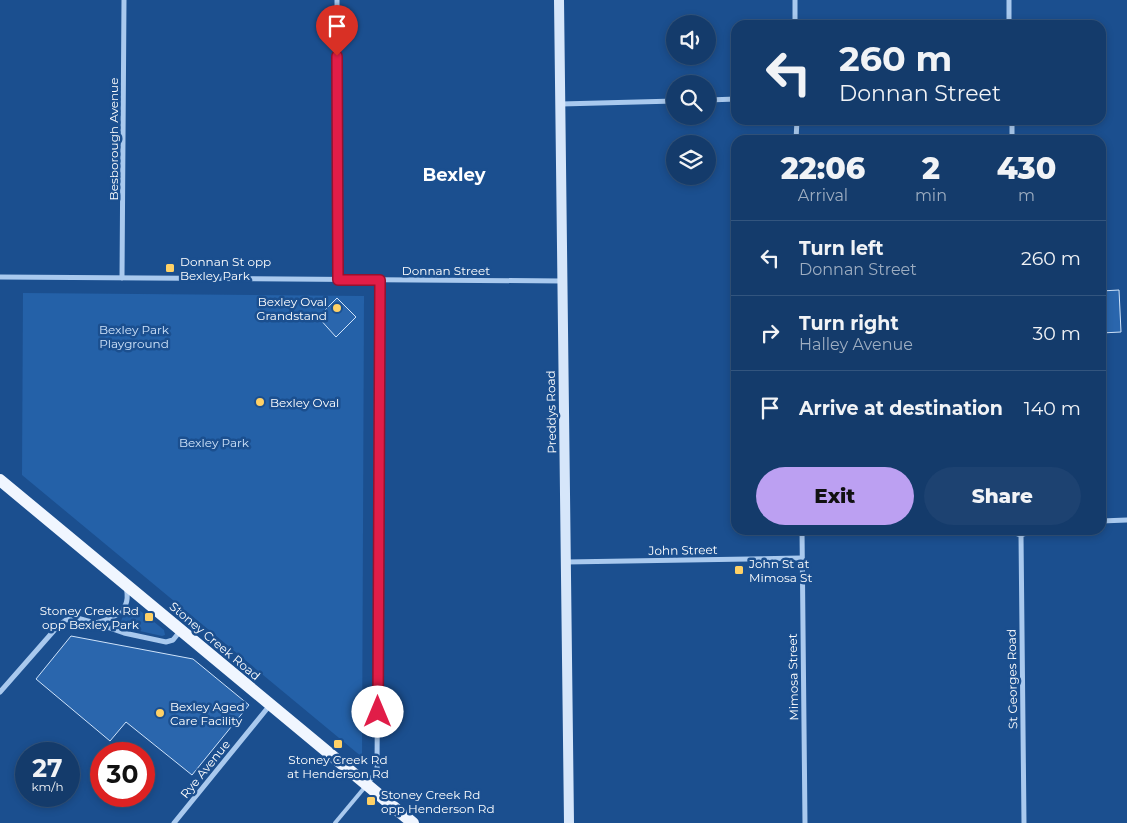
<!DOCTYPE html>
<style>
:root{--surface:#143b6b;--page:#1d4271;--text:#f1f3f6;--muted:#9dadc1;--line:#33557e;--accent:#bca0f2}
body{margin:0;font-family:Montserrat,sans-serif;background:var(--page);color:var(--text);height:100vh;display:flex;flex-direction:column;font-size:19px;white-space:nowrap}
*{box-sizing:border-box;margin:0}
p{font-size:16px;color:var(--muted)}
.icon{flex:none;width:28px;height:28px;fill:none;stroke:currentColor;stroke-width:2;stroke-linecap:round;stroke-linejoin:round}
.map{position:relative;flex:1;overflow:hidden}
.drawer{position:absolute;left:731px;top:135px;width:375px;height:400px;display:flex;flex-direction:column;background:var(--surface);border-radius:15px;box-shadow:0 2px 8px #0003,0 0 0 1px var(--line)}
.drawer>*{flex:none}
.hud{position:absolute;left:731px;top:20px;width:375px;height:105px;border-radius:15px;box-shadow:0 2px 8px #0003,0 0 0 1px var(--line);background:#143b6b;color:var(--text);overflow:hidden}
.buttons{position:absolute;left:666px;top:15px;display:grid;gap:10px}
.buttons a{display:grid;place-items:center;width:50px;height:50px;border-radius:50%;background:var(--surface);box-shadow:0 2px 8px #0003,0 0 0 1px var(--line);font-size:25px}
.speed{position:absolute;left:15px;top:742px;display:flex;gap:10px;font-size:25px;font-weight:700;text-align:center}
.speed>*{display:grid;place-content:center;width:65px;height:65px;border-radius:50%;background:var(--surface);box-shadow:0 2px 8px #0003,0 0 0 1px var(--line);line-height:1}
.speed small{font-size:12px;font-weight:400}
.speed .limit{border:8px solid #d22;background:#fff;color:#111}
.pin{position:absolute;display:grid;place-items:center;width:42px;height:42px;color:#fff;margin:-51px -21px;border-radius:50% 50% 50% 0;rotate:-45deg;box-shadow:0 0 5px #0007}
.pin .icon{rotate:45deg}
.me{position:absolute;width:55px;margin:-28px;rotate:0deg;stroke-linejoin:round;filter:drop-shadow(0 0 4px #0008)}
.turn{display:flex;align-items:center;gap:18px;height:105px;padding:0 25px;font-size:22px}
.turn .icon{width:65px;height:65px;stroke-width:2.5}
.turn b{display:block;font-size:35px;line-height:42px}
.eta{display:flex;justify-content:space-evenly;align-items:center;height:85px;text-align:center}
.eta b{font-size:30px;font-weight:800;line-height:35px}
.cta{display:flex;gap:10px;margin-top:auto;padding:10px 25px}
.cta a{flex:1;height:58px;border-radius:30px;background:var(--accent);color:#111;font-size:20px;font-weight:800;line-height:58px;text-align:center}
.cta a+a{background:var(--page);color:var(--text)}
ul{padding:0;list-style:none}
li{display:flex;align-items:center;gap:15px;height:75px;padding:0 25px;border-top:1px solid var(--line)}
li div{flex:1}
li b{display:block;font-size:19px}
li em{font-style:normal}
.map>svg:first-child{display:block}
</style>
<div class="map">
<svg width="1127" height="823" viewBox="0 0 1127 823">
<rect width="100%" height="100%" fill="#1b4f8f"/>
<!-- green -->
<g fill="#2461a8">
<polygon points="23,293 364,296 362,757 22,475"/>
<path d="M133,607L138,609L164,630L165,635L162,636L122,627L120,624C122,616 127,611 133,607Z"/>
</g>
<!-- building -->
<g fill="#2a66ad" stroke="#cfe3fa">
<polygon points="1119,290 1121,332 1101,333 1101,291"/>
<polygon points="337,298 356,317 336,337 318,317"/>
<polygon points="71,636 193,659 249,705 192,775 126,722 110,741 36,679"/>
</g>
<g fill="none" stroke-linecap="round" stroke-linejoin="round">
<!-- lane -->
<polyline stroke="#a9c9ee" stroke-width="4" points="335,823 365,787"/>
<!-- street -->
<g stroke="#a9c9ee" stroke-width="5">
<polyline points="337,0 338,279"/>
<polyline points="795,0 795,25"/>
<polyline points="1009,0 1009,25"/>
<polyline points="708,100 736,99"/>
<polyline points="561,104 675,101"/>
<polyline points="1012,120 1012,140"/>
<polyline points="796,140 797,120"/>
<polyline points="0,277 562,281"/>
<polyline points="122,278 124,0"/>
<polyline points="1101,521 1127,520"/>
<polyline points="802,530 805,823"/>
<path d="M1011,530C1017,536 1024,536 1030,530"/>
<polyline points="1021,535 1024,823"/>
<polyline points="566,562 801,558"/>
<path d="M96,623C115,618 132,611 126,587"/>
<polyline points="0,692 58,626 66,620 77,618 95,623 124,633 166,642 173,640 181,630"/>
<polyline points="367,784 377,771 380,280"/>
<polyline points="174,823 270,705"/>
</g>
<!-- secondary -->
<polyline stroke="#d6e6fa" stroke-width="10" points="559,0 569,823"/>
<!-- primary -->
<polyline stroke="#f0f6ff" stroke-width="12" points="0,480 413,823"/>
</g>
<g fill="none" stroke-linecap="round" stroke-linejoin="round">
<defs>
<polyline id="route" points="337,56 338,280 380,280 378,712"/>
</defs>
<!-- route casing -->
<use href="#route" stroke="#92132f" stroke-width="12"/>
<!-- route -->
<use href="#route" stroke="#e11d48" stroke-width="9"/>
</g>
<!-- markers -->
<g fill="#ffd166" stroke="#1b4f8f" stroke-width="2">
<rect x="165" y="263" width="10" height="10" rx="2.5"/>
<circle cx="337" cy="308" r="5"/>
<circle cx="260" cy="402" r="5"/>
<rect x="734" y="565" width="10" height="10" rx="2.5"/>
<rect x="144" y="612" width="10" height="10" rx="2.5"/>
<circle cx="160" cy="713" r="5"/>
<rect x="333" y="739" width="10" height="10" rx="2.5"/>
<rect x="366" y="796" width="10" height="10" rx="2.5"/>
</g>
<g text-anchor="middle" dominant-baseline="central" stroke-width="5" stroke-linejoin="round" paint-order="stroke">
<!-- street labels -->
<g font-size="12" fill="#fff" stroke="#1b4f8f">
<text transform="translate(113 139) rotate(-90)">Besborough Avenue</text>
<text x="446" y="270">Donnan Street</text>
<text transform="translate(551 412) rotate(-91)">Preddys Road</text>
<text transform="translate(683 550) rotate(-1)">John Street</text>
<text transform="translate(215 641) rotate(40)">Stoney Creek Road</text>
<text transform="translate(793 677) rotate(-91)">Mimosa Street</text>
<text transform="translate(1012 679) rotate(-91)">St Georges Road</text>
<text transform="translate(205 769) rotate(-51)">Rye Avenue</text>
</g>
<!-- poi labels -->
<g font-size="12" fill="#fff" stroke="#1b4f8f" text-anchor="start">
<text x="180" y="261">Donnan St opp<tspan x="180" dy="14">Bexley Park</tspan></text>
<text x="327" y="301" text-anchor="end">Bexley Oval<tspan x="327" dy="14">Grandstand</tspan></text>
<text x="270" y="402">Bexley Oval</text>
<text x="749" y="563">John St at<tspan x="749" dy="14">Mimosa St</tspan></text>
<text x="139" y="610" text-anchor="end">Stoney Creek Rd<tspan x="139" dy="14">opp Bexley Park</tspan></text>
<text x="170" y="706">Bexley Aged<tspan x="170" dy="14">Care Facility</tspan></text>
<text x="338" y="759" text-anchor="middle">Stoney Creek Rd<tspan x="338" dy="14">at Henderson Rd</tspan></text>
<text x="381" y="794">Stoney Creek Rd<tspan x="381" dy="14">opp Henderson Rd</tspan></text>
</g>
<!-- park labels -->
<g font-size="12" fill="#cfe3fa" stroke="#1b4f8f">
<text x="134" y="329">Bexley Park<tspan x="134" dy="14">Playground</tspan></text>
<text x="214" y="442">Bexley Park</text>
</g>
<!-- district labels -->
<g font-size="18" font-weight="bold" fill="#fff" stroke="#1b4f8f">
<text x="454" y="175">Bexley</text>
</g>
</g>
</svg>
<div class="buttons">
<a><svg class="icon" aria-label="sound" viewBox="0 0 24 24"><path d="M4 9h4l5-4v14l-5-4H4zM17 9q2 3 0 6"/></svg></a>
<a><svg class="icon" aria-label="search" viewBox="0 0 24 24"><circle cx="10" cy="10" r="6"/><path d="M15 15l6 6"/></svg></a>
<a><svg class="icon" aria-label="layers" viewBox="0 0 24 24"><path d="M12 4l9 5-9 5-9-5zM3 14l9 5 9-5"/></svg></a>
</div>
<div class="speed"><div>27<small>km/h</small></div><div class="limit">30</div></div>
<div class="pin" style="left:337px;top:56px;background:#d93025"><svg class="icon" aria-label="arrive" viewBox="0 0 24 24"><path d="M6 21V4h12l-3 4 3 4H6"/></svg></div>
<svg class="me" style="left:378px;top:712px" viewBox="-20 -20 40 40"><circle r="19" fill="#fff"/><path d="M0-13L10 11 0 6-10 11z" fill="#e11d48"/></svg>
<div class="hud">
<div class="turn"><svg class="icon" aria-label="left" viewBox="0 0 24 24"><path d="M17 20v-9H6M10 6l-5 5 5 5"/></svg><div><b>260 m</b>Donnan Street</div></div>
</div>
<section class="drawer">
<div class="eta">
<div><b>22:06</b><p>Arrival</p></div>
<div><b>2</b><p>min</p></div>
<div><b>430</b><p>m</p></div>
</div>
<ul>
<li><svg class="icon" aria-label="left" viewBox="0 0 24 24"><path d="M17 20v-9H6M10 6l-5 5 5 5"/></svg><div><b>Turn left</b><p>Donnan Street</p></div><em>260 m</em></li>
<li><svg class="icon" aria-label="right" viewBox="0 0 24 24"><path d="M7 20v-9h11M14 6l5 5-5 5"/></svg><div><b>Turn right</b><p>Halley Avenue</p></div><em>30 m</em></li>
<li><svg class="icon" aria-label="arrive" viewBox="0 0 24 24"><path d="M6 21V4h12l-3 4 3 4H6"/></svg><div><b>Arrive at destination</b></div><em>140 m</em></li>
</ul>
<div class="cta"><a>Exit</a><a>Share</a></div>
</section>
</div>
